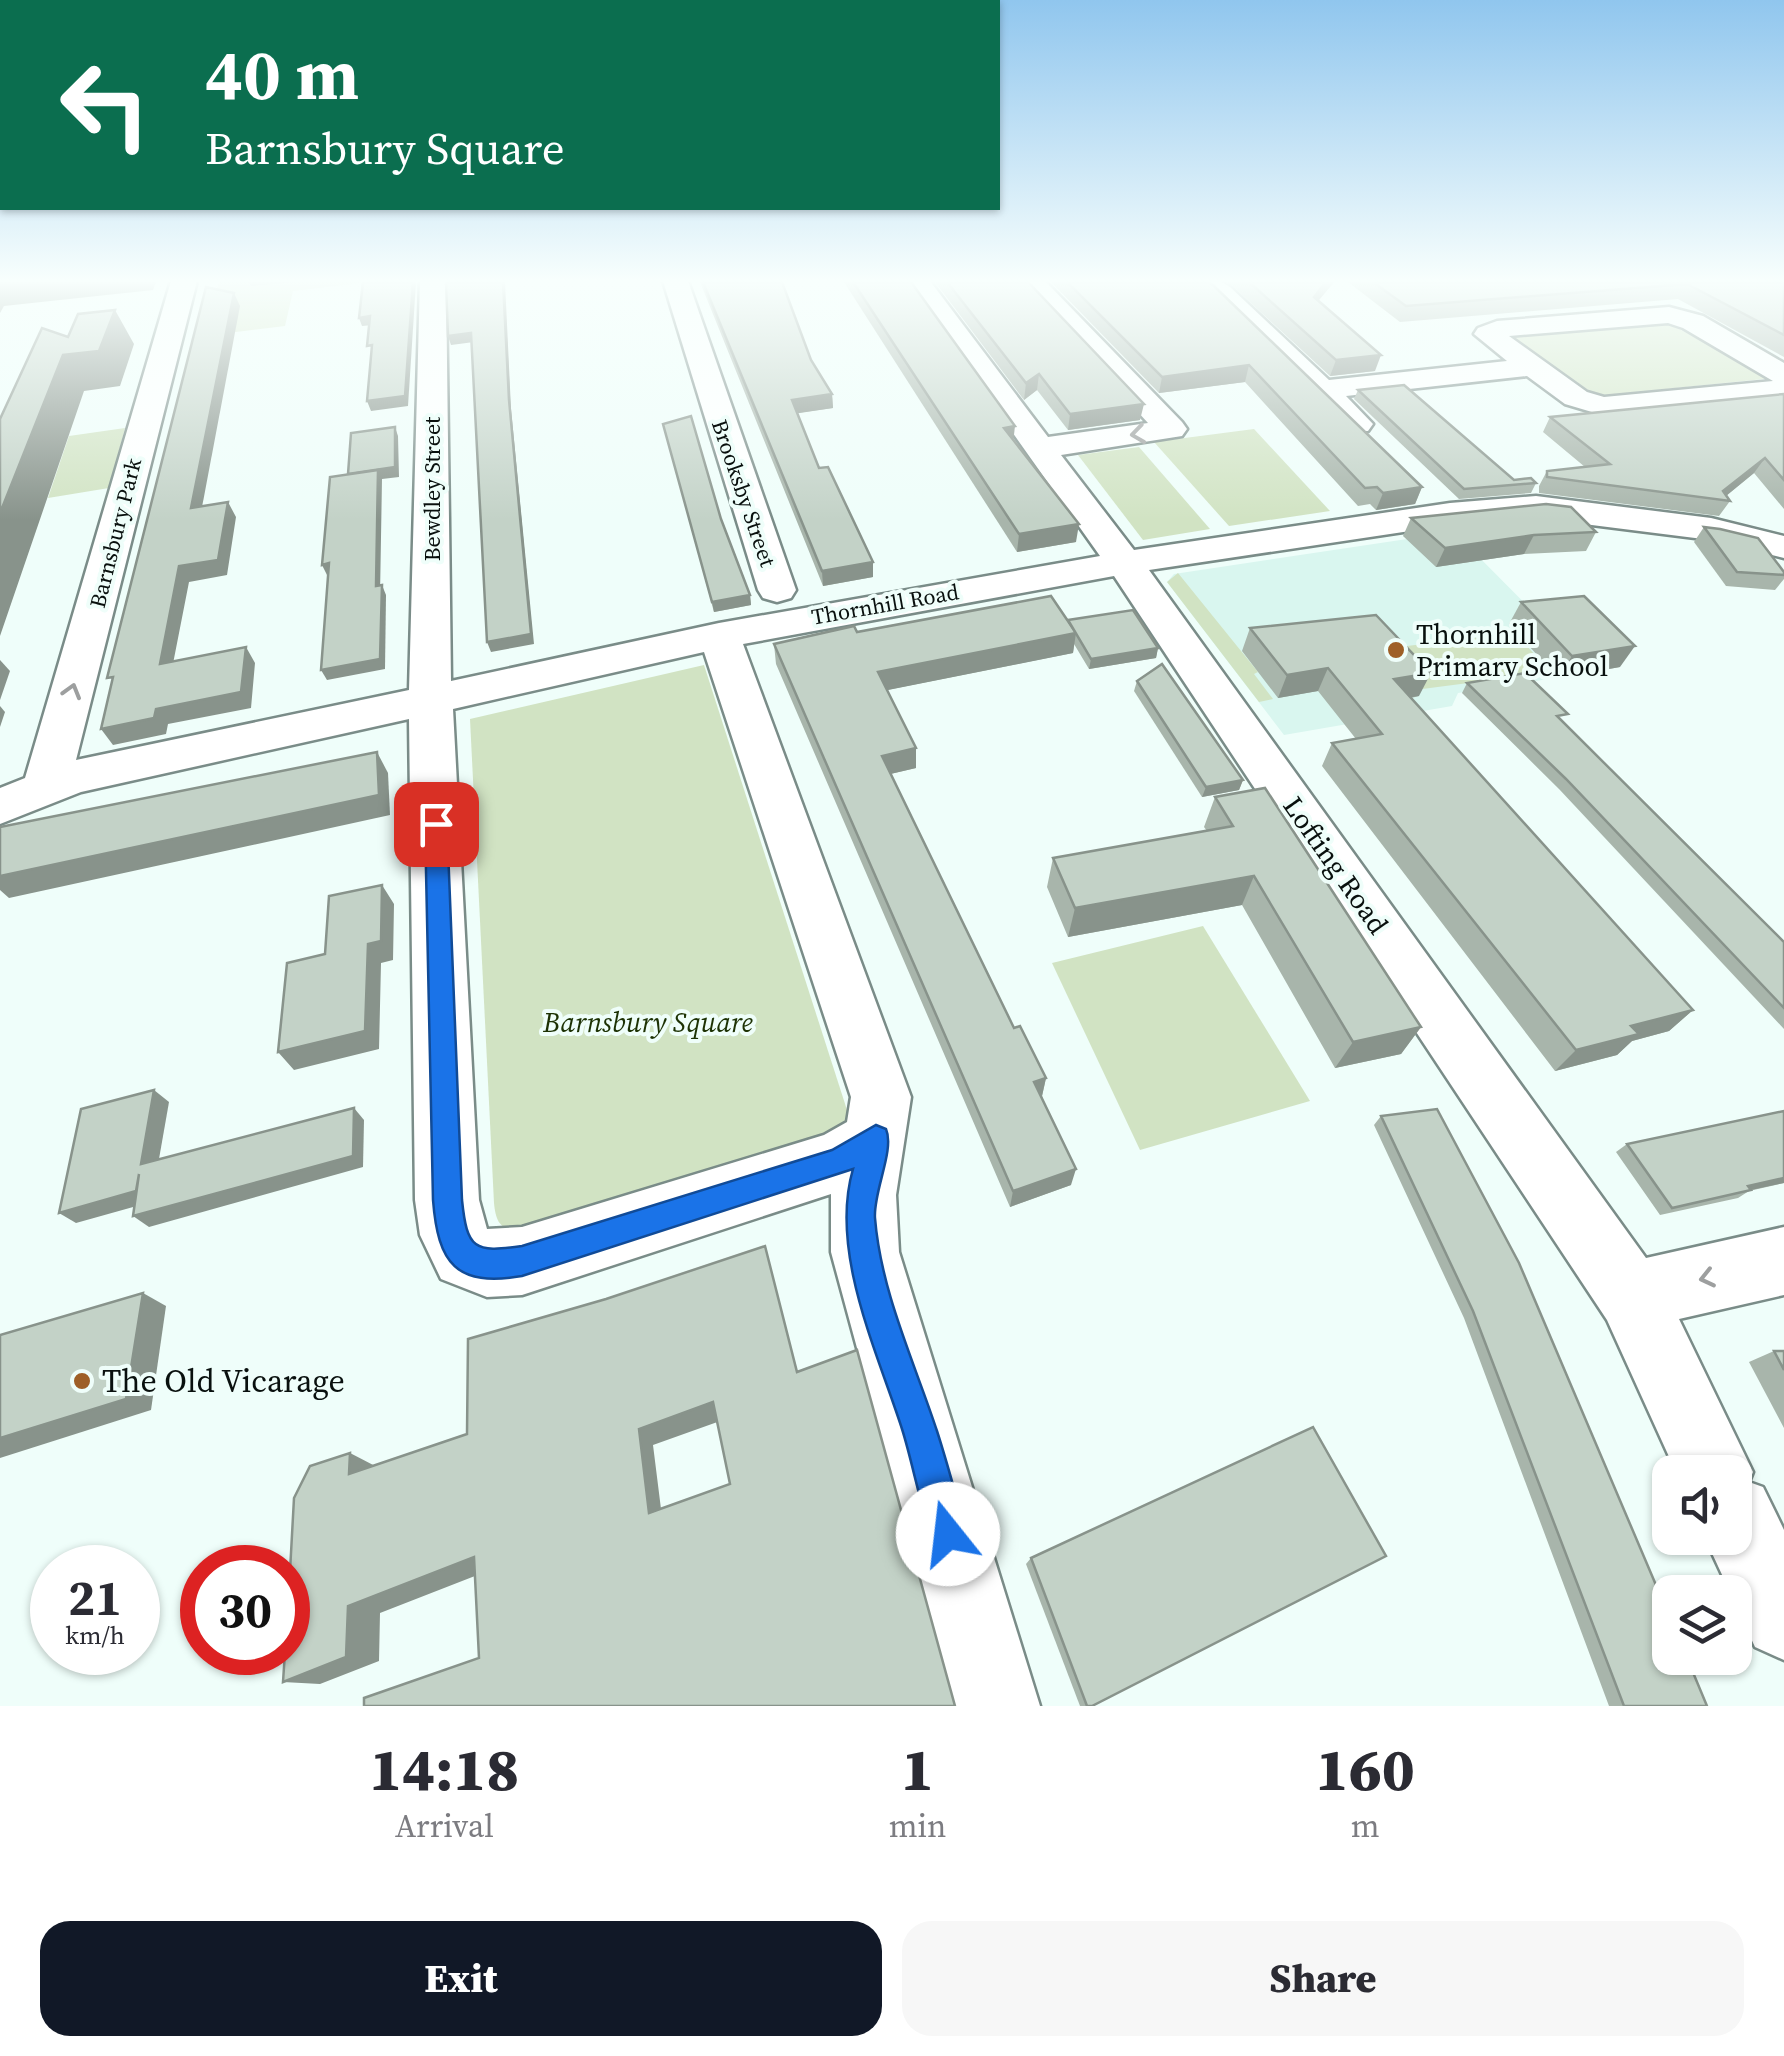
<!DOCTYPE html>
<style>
:root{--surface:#fff;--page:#f7f7f7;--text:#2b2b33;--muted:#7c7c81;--accent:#111827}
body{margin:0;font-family:"Source Serif 4",serif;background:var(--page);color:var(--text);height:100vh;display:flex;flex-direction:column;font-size:38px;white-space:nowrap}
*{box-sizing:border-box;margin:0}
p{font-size:32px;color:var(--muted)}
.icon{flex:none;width:55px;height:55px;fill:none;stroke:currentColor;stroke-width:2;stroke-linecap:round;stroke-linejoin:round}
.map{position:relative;height:1706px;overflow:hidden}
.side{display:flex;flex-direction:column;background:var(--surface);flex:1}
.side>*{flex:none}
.hud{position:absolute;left:0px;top:0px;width:1000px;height:210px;box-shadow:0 2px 8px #0004;background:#0b6e4f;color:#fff;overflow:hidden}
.fabs{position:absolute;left:1652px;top:1455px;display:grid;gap:20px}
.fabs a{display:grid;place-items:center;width:100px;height:100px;border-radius:20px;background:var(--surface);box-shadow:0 2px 8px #0004;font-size:50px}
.speed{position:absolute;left:30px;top:1545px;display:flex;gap:20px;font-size:50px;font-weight:700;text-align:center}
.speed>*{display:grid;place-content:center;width:130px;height:130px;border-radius:50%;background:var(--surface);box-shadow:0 2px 8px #0004;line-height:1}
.speed small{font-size:25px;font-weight:400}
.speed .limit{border:15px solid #d22;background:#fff;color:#111}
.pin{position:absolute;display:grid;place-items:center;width:85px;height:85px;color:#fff;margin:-42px;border-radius:20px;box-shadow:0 5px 15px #0006}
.me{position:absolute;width:110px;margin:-55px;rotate:344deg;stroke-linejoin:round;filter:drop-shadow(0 0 8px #0008)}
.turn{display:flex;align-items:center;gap:35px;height:210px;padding:0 40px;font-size:45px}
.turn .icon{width:130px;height:130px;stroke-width:2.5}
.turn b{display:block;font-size:70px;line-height:85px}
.eta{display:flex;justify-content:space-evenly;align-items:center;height:170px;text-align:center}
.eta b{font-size:60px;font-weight:800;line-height:70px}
.action{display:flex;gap:20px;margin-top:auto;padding:20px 40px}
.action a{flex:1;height:115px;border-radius:30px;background:var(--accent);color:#fff;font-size:40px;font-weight:800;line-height:115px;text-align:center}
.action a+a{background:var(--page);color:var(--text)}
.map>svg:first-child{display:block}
</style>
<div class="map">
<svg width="1784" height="1706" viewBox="0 0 1784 1706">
<rect width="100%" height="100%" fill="#effefa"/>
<!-- built -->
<polygon fill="#d9f6ef" points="1454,532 1593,672 1458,693 1452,706 1284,735 1167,582 1174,574"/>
<!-- green -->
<g fill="#d1e3c3">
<polygon points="219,281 378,281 293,291 285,326 204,336"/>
<polygon points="1665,321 1765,376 1764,379 1597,396 1512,338"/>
<polygon points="125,428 109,488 48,498 69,436"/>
<polygon points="1254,429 1330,511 1229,526 1154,442"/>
<polygon points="1139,447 1210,529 1143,540 1078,455"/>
<polygon points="1178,573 1258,672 1254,674 1273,699 1259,702 1167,582"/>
<polygon points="1514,633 1552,672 1407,691 1374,650"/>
<path d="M704,665L847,1110V1130L521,1232C501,1229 496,1224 494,1203L470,719Z"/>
<polygon points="1203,926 1310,1101 1140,1150 1052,963"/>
</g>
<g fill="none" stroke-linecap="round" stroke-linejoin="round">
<defs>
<g id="minor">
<path d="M171,281H197L76,760L409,690L420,281H446L451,681L719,623L1100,556L905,281H930L1048,437L1148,423L1018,281H1045L1182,422L1187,429L1182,436L1061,455L1134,550L1450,503L1536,496L1711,518L1784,536V558L1711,540L1536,518L1450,525L1149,570L1646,1258L1784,1227V1295L1679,1319L1753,1472L1749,1482L1763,1487L1784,1530V1660L1755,1647L1735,1604V1592H1730L1705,1538H1735V1472H1676L1607,1320L1114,576L743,644L911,1097L896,1195L899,1252L1040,1706H954L831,1252V1194L522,1295L487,1297L441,1279L420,1235L415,1200L409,719L81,792L0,824V788L25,778ZM704,652L851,1097L847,1122L824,1135L522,1227L487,1229L479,1200L453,709Z"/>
<polygon points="663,281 688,281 796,590 791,598 777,602 763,598 758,590"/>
<path d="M1187,281H1220L1230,287L1329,380L1507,361L1474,334L1478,328L1497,321L1669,307L1703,316L1784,363V398L1602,415L1565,404L1527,376L1346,396L1373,424L1368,431H1346L1212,297ZM1668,323L1683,328L1773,381L1604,397L1587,392L1509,336Z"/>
</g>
</defs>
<!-- minor casing -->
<use href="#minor" stroke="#7a8c88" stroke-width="5"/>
<!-- minor -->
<use href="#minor" fill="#fff" fill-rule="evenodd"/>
</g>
<!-- wall -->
<g fill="#a8b5ab">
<polygon points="700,282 782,282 811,360 832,394 833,408 797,413 819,468 873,577 823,586"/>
<polygon points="844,282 911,282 1076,542 1017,552"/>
<polygon points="935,282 1028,282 1140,420 1068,430 1037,390 1024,400"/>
<polygon points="1051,282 1207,282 1422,487 1415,504 1376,510 1370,504 1358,506 1245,382 1159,393"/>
<polygon points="1228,282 1334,282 1318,301 1375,371 1330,376"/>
<polygon points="1348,282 1784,282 1784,357 1678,299 1400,322"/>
<polygon points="1358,390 1514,480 1536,483 1531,493 1459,499 1354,399"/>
<polygon points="1784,394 1784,509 1754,473 1726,496 1730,501 1719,516 1539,493 1539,486 1547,471 1585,467 1543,432 1550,417"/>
<polygon points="663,424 750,595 751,605 714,612"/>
<polygon points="1411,518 1596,532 1586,551 1524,554 1436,567 1403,536"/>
<polygon points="1704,527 1784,572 1784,579 1775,590 1726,586 1694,542"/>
<polygon points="1521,602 1620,667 1558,678 1509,624"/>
<polygon points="1068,621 1158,648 1156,658 1089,669 1074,644 1073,653 887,690 916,768 890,774 1014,1028 1046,1078 1042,1096 1071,1185 1010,1207 776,664 774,644 857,632"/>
<polygon points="1250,628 1419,696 1411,698 1693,1010 1669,1031 1632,1041 1617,1055 1555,1071 1322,766 1332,743 1356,739 1318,691 1278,698 1242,651"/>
<polygon points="1137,681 1243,780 1239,790 1202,797 1134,691"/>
<polygon points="1467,683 1563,721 1784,942 1784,1029 1559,789 1462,693"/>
<polygon points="1215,797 1421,1027 1401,1054 1335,1068 1242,905 1068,937 1047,887 1053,858 1207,831 1204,827"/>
<polygon points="1784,1111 1784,1183 1749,1191 1738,1198 1660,1215 1616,1152 1627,1144"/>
<polygon points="1381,1116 1707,1706 1609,1706 1464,1318 1374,1125"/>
<polygon points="1774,1351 1784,1351 1784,1428 1749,1362"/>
<polygon points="1031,1558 1092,1706 1080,1706 1026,1564"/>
</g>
<!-- shaded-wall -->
<g fill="#88938b">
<polygon points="0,282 156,282 153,290 4,306 0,313"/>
<polygon points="249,282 294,282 251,286"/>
<polygon points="413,282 416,282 408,406 371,411 367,401"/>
<polygon points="503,282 505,282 511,409 534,644 491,652 487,642 509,400"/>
<polygon points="1326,282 1334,282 1309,312 1314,297"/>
<polygon points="234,293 240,306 199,523 191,508"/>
<polygon points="115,310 134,344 120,386 84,391 0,636 0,513 63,355"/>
<polygon points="370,316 373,325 362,326 359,318"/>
<polygon points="471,333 474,342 451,345 448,336"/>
<polygon points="1381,355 1375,371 1330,376 1336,360"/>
<polygon points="1249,365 1245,382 1159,393 1162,377"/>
<polygon points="1039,374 1037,390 1024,400 1026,383"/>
<polygon points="832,394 833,408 793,414 792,400"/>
<polygon points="1144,404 1140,420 1068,430 1070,414"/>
<polygon points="1015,426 1013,443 1004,428"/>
<polygon points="395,427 398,436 399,477 382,479 380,596 376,586 352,484"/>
<polygon points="1765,458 1754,473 1721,500 1723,491"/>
<polygon points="1422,487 1415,504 1376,510 1383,493"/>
<polygon points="228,502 236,517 227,575 189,582 170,679 160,664 179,566"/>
<polygon points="1079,524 1076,542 1017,552 1019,534"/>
<polygon points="1534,535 1524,554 1436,567 1445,548"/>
<polygon points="873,562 873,577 823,586 822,571"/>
<polygon points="329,563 334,573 327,575 322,565"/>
<polygon points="382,585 386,595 385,669 327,680 321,670"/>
<polygon points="750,595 751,605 714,612 712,602"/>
<polygon points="1076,633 1073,653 878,692 878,672"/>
<polygon points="1635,646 1620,667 1558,678 1572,656"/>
<polygon points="246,647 255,663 251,708 168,724 166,734 113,745 101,729 156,709"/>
<polygon points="1158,648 1156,658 1089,669 1091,659"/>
<polygon points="0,660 10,671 0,700"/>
<polygon points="1328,668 1318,691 1278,698 1287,675"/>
<polygon points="1431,673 1419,696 1383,702 1394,679"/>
<polygon points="0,706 5,712 0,727"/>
<polygon points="916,748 916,768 882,776 882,756"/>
<polygon points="377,752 388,773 390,815 9,898 0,890 0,876"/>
<polygon points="1243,780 1239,790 1202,797 1206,787"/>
<polygon points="1254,876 1242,905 1068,937 1075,908"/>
<polygon points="382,885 394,904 393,960 381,963 379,1049 294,1070 278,1052 368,944"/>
<polygon points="1693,1010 1669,1031 1632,1041 1617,1055 1555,1071 1576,1050 1631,1026"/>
<polygon points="1421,1027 1401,1054 1335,1068 1353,1042"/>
<polygon points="1046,1078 1042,1096 1034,1082"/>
<polygon points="154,1090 169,1102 156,1176 141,1164"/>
<polygon points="354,1108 364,1120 363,1167 149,1227 133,1216"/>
<polygon points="1076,1169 1071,1185 1010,1207 1013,1191"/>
<polygon points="1784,1178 1784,1183 1737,1193 1748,1186"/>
<polygon points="136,1191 151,1202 76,1223 59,1213"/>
<polygon points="143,1293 166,1306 151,1410 0,1458 0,1438"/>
<polygon points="713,1402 723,1420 653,1445 663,1525 649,1513 639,1429"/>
<polygon points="350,1453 379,1468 349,1474"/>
<polygon points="474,1557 498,1567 380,1613 379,1661 320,1684 283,1682 348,1606"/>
</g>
<!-- building -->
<g fill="#c3d2c7" stroke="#88938b" stroke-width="2.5" fill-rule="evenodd">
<polygon points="363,282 413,282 405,396 367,401 372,345 367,346 370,316 359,318"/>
<polygon points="446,282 503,282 509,400 531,634 487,642 471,333 448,336"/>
<polygon points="703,282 782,282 811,360 832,394 792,400 819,468 828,467 873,562 822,571"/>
<polygon points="853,282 911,282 1015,426 1004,428 1079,524 1019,534"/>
<polygon points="947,282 1028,282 1144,404 1070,414 1039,374 1026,383"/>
<polygon points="1067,282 1207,282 1213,285 1422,487 1383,493 1377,487 1365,488 1249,365 1162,377"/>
<polygon points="1249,282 1326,282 1314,297 1381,355 1336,360"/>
<polygon points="1373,282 1784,282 1784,335 1687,284 1406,306"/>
<polygon points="206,287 234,293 191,508 228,502 218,560 179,566 160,664 246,647 241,692 156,709 154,718 101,729 113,677 107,678"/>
<polygon points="115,310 99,351 63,355 0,513 0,419 42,328 68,337 78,314"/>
<polygon points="1404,385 1514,480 1531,478 1536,483 1464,489 1358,390"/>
<polygon points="1784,394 1784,480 1765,458 1723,491 1730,501 1547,477 1547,471 1610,464 1550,417"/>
<polygon points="691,416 721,519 750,595 712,602 663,424"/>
<polygon points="395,427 395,467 348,474 351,433"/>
<polygon points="378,470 376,586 382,585 380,659 321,670 329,563 322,565 330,477"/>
<polygon points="1546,504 1571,507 1596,532 1534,535 1445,548 1411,518"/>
<polygon points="1704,527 1720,529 1758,538 1784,572 1784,575 1737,572"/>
<polygon points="1051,596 1076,633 878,672 916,748 882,756 1014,1028 1020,1026 1046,1078 1034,1082 1076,1169 1013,1191 774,644 854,626 857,632"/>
<polygon points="1584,596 1635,646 1572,656 1521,602"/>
<polygon points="1133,610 1158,648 1091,659 1068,620"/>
<polygon points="1376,615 1431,673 1394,679 1693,1010 1631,1026 1639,1034 1576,1050 1332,743 1382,734 1328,668 1287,675 1250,628"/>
<polygon points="1162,664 1243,780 1206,787 1137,681"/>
<polygon points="1525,673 1568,714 1557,716 1784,942 1784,1008 1566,779 1467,683"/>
<polygon points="377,752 379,795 0,876 0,827"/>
<polygon points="1265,788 1421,1027 1353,1042 1254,876 1075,908 1053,858 1233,826 1215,797"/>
<polygon points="382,885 381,941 368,944 365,1031 278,1052 287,963 325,954 329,896"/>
<polygon points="154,1090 141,1164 354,1108 353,1156 133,1216 139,1174 136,1191 59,1213 81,1109"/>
<polygon points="1437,1109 1519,1263 1670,1618 1670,1658 1687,1658 1707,1706 1624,1706 1473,1311 1381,1116"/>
<polygon points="1784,1111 1784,1178 1748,1186 1751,1190 1672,1208 1627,1144"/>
<path d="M765,1246L797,1372L857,1350L955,1706H364V1698L479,1658L474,1557L348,1606L346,1657L283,1682L285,1652H288V1608L294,1498L310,1466L350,1453L349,1474L467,1434L468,1339L606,1299ZM713,1402L730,1484L649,1513L639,1429Z"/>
<polygon points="143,1293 126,1399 0,1438 0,1335"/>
<polygon points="1774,1351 1784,1351 1784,1370"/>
<polygon points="1313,1427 1386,1556 1092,1706 1087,1706 1031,1558"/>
</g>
<!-- one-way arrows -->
<defs><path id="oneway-chevron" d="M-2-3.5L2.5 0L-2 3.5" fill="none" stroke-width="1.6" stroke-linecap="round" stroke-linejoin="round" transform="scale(2.5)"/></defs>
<g stroke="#9d9f9f">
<use href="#oneway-chevron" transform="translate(1138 434) rotate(172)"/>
<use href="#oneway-chevron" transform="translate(72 691) rotate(-74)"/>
<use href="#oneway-chevron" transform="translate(1707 1278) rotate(167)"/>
</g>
<!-- sky -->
<linearGradient id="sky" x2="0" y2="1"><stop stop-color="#90c6ee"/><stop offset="0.54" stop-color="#f8fffd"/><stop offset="1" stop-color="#f8fffd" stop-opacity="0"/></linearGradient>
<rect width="1784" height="520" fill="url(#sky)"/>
<!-- route -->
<path fill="#1a73e8" stroke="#114b97" stroke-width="2.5" d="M436,816L447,824L462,1200C467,1249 474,1253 522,1246L832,1150L876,1125L886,1129C895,1150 873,1192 875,1218C881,1292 914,1361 937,1431C948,1465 957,1500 967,1534L961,1547L948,1552L936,1547C920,1509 914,1467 902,1429C877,1351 829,1251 853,1169L522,1276C456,1287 438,1264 433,1200L425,824Z"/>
<!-- markers -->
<g fill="#9e5f27" stroke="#effefa" stroke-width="4">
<circle cx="1396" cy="650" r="10"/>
<circle cx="82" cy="1381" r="10"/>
</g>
<g text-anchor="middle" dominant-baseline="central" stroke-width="8" stroke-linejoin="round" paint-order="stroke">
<!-- far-street labels -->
<g font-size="22" fill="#09100e" stroke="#effefa">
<text transform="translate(432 489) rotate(-90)">Bewdley Street</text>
<text transform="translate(744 493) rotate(71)">Brooksby Street</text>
<text transform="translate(115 533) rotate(-76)">Barnsbury Park</text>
<text transform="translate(885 604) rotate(-10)">Thornhill Road</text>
</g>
<!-- poi labels -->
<g font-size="28" fill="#09100e" stroke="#effefa" text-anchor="start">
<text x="1416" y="634">Thornhill<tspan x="1416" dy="32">Primary School</tspan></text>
</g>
<!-- street labels -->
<g font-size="28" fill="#09100e" stroke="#effefa">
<text transform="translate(1336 865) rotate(55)">Lofting Road</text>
</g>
<!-- park labels -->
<g font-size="28" font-style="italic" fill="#1d3204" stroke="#effefa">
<text x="648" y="1022">Barnsbury Square</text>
</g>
<!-- near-poi labels -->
<g font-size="32" fill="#09100e" stroke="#effefa" text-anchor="start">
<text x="102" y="1381">The Old Vicarage</text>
</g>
</g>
</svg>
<div class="fabs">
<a><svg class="icon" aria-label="sound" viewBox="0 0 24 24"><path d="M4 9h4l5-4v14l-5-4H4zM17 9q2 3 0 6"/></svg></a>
<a><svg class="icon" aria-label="layers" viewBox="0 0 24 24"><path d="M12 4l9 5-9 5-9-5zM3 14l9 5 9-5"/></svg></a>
</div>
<div class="speed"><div>21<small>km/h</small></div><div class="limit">30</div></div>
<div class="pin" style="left:436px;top:824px;background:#d93025"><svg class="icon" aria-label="arrive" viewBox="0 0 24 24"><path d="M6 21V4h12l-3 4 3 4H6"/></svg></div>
<svg class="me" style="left:948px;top:1534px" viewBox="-20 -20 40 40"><circle r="19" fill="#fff"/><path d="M0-13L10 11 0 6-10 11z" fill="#1a73e8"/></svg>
<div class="hud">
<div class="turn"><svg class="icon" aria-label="left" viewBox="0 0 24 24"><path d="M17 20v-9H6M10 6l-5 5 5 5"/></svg><div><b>40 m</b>Barnsbury Square</div></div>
</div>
</div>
<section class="side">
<div class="eta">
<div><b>14:18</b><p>Arrival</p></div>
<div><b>1</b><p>min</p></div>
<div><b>160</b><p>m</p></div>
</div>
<div class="action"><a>Exit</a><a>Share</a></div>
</section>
